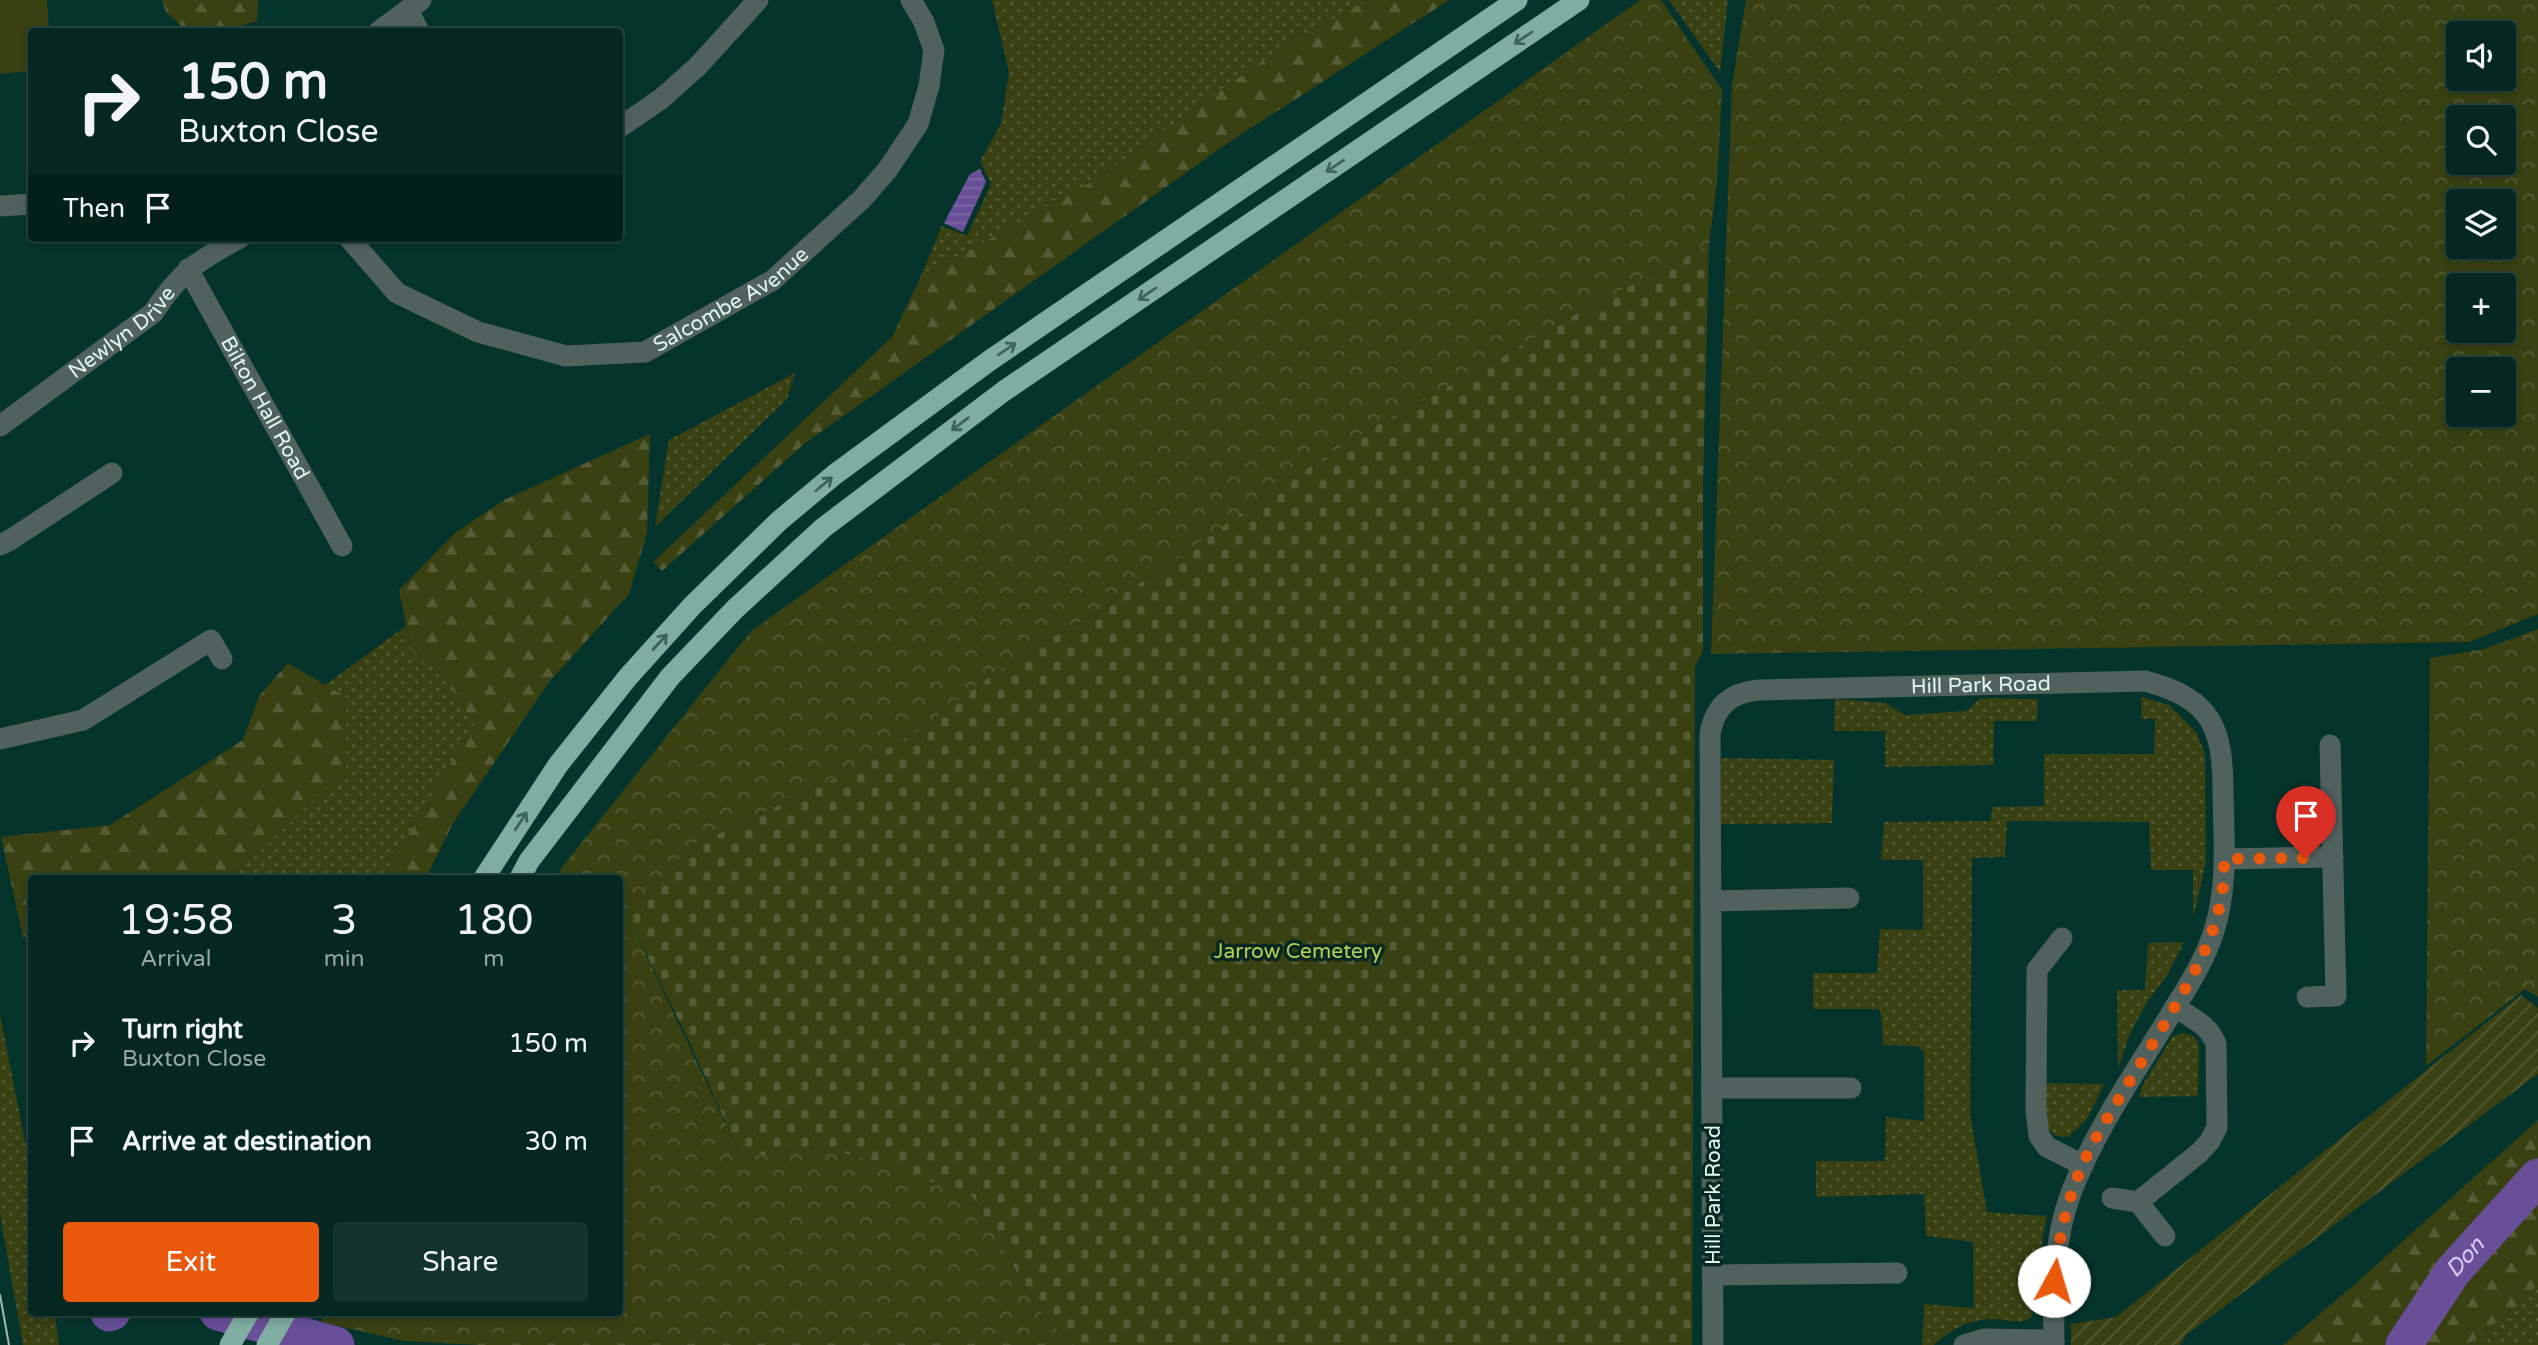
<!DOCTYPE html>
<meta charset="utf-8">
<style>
:root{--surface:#042721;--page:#12332e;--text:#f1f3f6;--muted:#97a5a5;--line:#25443f;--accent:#ea580c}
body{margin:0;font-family:"Varela Round",sans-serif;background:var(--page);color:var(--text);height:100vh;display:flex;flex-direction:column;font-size:26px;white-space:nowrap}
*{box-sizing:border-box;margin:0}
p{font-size:23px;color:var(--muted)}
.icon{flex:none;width:38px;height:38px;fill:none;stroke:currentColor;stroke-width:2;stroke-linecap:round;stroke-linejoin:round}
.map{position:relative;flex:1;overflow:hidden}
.drawer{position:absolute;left:28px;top:875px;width:595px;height:441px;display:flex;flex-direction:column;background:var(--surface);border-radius:7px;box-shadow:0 4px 10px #0003,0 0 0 2px var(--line)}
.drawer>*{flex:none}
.banner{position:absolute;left:28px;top:28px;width:595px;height:214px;border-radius:7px;box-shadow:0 4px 10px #0003,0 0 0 2px var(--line);background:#042721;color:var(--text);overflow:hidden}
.controls{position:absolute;left:2446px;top:21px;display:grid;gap:14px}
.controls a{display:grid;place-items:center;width:70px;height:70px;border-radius:7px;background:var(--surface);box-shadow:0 4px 10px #0003,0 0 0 2px var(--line);font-size:35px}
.pin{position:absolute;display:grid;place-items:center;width:60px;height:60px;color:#fff;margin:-72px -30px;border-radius:50% 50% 50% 0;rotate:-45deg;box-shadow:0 0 7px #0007}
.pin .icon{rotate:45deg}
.me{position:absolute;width:77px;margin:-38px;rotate:6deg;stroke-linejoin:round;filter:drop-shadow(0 0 5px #0008)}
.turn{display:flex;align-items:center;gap:24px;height:147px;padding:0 35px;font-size:32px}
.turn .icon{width:91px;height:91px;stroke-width:2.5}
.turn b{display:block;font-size:49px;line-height:60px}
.then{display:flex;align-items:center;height:66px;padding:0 35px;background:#0003;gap:14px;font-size:26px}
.eta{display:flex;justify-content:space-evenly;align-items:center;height:119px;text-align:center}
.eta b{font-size:42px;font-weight:600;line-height:49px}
.button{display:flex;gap:14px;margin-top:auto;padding:14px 35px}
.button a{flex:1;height:80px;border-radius:7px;background:var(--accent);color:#fff;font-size:28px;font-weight:600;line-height:80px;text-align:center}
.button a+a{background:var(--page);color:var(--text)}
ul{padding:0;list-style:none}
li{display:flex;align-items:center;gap:21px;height:98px;padding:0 35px}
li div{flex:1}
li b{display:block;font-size:26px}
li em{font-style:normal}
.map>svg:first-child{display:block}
</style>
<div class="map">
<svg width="2538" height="1345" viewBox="0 0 2538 1345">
<defs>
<pattern id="grass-dots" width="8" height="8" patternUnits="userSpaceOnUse" patternTransform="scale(1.75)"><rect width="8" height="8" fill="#394012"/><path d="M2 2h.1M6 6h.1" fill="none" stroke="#555c35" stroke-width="1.8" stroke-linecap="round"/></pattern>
<pattern id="forest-firs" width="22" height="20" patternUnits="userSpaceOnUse" patternTransform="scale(1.75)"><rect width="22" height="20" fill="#394012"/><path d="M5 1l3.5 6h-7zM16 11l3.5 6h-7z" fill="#555c35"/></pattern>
<pattern id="cemetery-stones" width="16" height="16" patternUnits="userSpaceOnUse" patternTransform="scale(1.75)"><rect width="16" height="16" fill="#394012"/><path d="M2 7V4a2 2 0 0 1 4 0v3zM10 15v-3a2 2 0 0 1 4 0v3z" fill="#555c35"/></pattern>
<pattern id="park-crowns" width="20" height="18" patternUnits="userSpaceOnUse" patternTransform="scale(1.75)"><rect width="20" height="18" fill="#394012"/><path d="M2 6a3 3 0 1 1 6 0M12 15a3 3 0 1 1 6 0" fill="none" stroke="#555c35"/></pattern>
<pattern id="garden-furrows" width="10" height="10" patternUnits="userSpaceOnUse" patternTransform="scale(1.75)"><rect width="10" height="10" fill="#394012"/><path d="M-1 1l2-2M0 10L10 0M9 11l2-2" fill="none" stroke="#555c35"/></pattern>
<pattern id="water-rules" width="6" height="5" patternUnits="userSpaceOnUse" patternTransform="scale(1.75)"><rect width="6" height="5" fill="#684f98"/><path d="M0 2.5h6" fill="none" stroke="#7d69a7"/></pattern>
</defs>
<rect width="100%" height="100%" fill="#05342c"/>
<!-- grass -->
<g fill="url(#grass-dots)">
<polygon points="992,0 1368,0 1278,50 1098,178 920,278 942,226 967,236 991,184 980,161 1001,124 1009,72"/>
<polygon points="1669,0 1728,0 1720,72"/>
<polygon points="795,373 787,399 655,527 669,440"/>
<polygon points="406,626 411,650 449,683 474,725 382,878 225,878 265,847 346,698 325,685"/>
<path d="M2141,697L2169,705L2196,732L2205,754L2206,862L2193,918V870H2151L2149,822L2007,821L2005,857L1972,858L1970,1114L1987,1212L2047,1216C2039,1249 2040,1284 2032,1317C2017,1326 2010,1319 1994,1319C1970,1319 1951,1329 1934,1345H1922L1924,1304L1974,1308L1973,1242L1926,1236L1924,1194L1816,1197V1161H1885L1886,1117L1924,1121V1052L1917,1046L1883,1045L1881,1012L1878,1009H1813V973H1877L1880,929L1923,930V860H1881L1884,822L1991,821L1992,807L2044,806V754H2154L2155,719H2142Z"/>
<polygon points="1993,698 2038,699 2037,721 1994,721 1993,765 1885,767 1885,731 1834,731 1835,699 1886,703 1905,715 1967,711 1979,699"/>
<polygon points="1721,758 1834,760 1832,823 1721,824"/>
<polygon points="2184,942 2168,974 2147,1002 2129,1036 2118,1069 2117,990 2145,990 2148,943"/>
<polygon points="0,1014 31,1172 32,1312 55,1313 59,1345 23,1345 0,1214"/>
<polygon points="2183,1033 2194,1036 2199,1045 2198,1096 2139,1097 2142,1086 2173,1036"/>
<polygon points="2046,1083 2104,1084 2087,1119 2068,1137 2056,1136 2046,1127"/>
<polygon points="2538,1284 2538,1345 2467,1345 2520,1303"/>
</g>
<!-- forest -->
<g fill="url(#forest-firs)">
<polygon points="162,0 258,0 257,21 225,31 187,31 166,12"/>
<polygon points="1368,0 1449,0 1225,145 804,444 662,571 653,562 892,337 920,278 1098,178 1278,50"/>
<polygon points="650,434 647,533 629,594 549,682 452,825 426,878 382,878 474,725 449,683 411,650 399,590 456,532 506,499"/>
<polygon points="288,663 346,697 346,769 265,847 225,878 32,878 31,935 23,937 1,837 110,825 243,740 259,696"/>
<polygon points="2538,1120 2538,1284 2520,1303 2467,1345 2283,1345 2355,1284"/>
</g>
<!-- cemetery -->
<polygon fill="url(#cemetery-stones)" points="1709,245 1703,482 1703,651 1695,666 1692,1345 1074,1345 1043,1316 972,1196 815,1147 742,1158 689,1041 627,915 692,846 843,775 918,730 998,671 1075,626 1186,553 1273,490 1373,427 1493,363 1547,329"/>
<!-- park -->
<g fill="url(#park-crowns)" fill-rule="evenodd">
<polygon points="1640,0 1661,0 1722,90 1717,183 1709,245 1547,329 1493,363 1373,427 1273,490 1186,553 1075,626 998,671 918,730 843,775 692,846 627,915 742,1158 815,1147 874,1160 972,1196 1043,1316 1074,1345 480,1345 403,1341 321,1322 325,1312 620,1312 620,878 556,878 563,866 751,631"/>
<path d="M1746,0H2538V614L2469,642L1711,654L1732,85ZM2504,33V79H2459V33ZM2504,117V163H2459V117ZM2504,201V247H2459V201ZM2504,285V331H2459V285ZM2504,369V415H2459V369Z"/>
<polygon points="2538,629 2538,997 2525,989 2426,1066 2430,658 2484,649"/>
</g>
<!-- garden -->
<polygon fill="url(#garden-furrows)" points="2521,995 2538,1008 2538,1074 2186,1335 2180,1345 2071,1345 2071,1324 2116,1317"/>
<!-- pitch -->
<polygon fill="#394012" points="0,0 47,0 49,31 32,32 31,71 0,74"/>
<!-- water -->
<polygon fill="url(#water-rules)" points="980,169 986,182 963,232 944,223 970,174"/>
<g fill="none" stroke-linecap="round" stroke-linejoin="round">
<!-- river -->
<g stroke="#684f98" stroke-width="37">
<polyline points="218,1312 336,1345"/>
<polyline points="109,1313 112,1312"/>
<path id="s1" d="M2404,1345L2453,1271L2538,1177"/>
</g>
<!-- street -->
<g stroke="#51625e" stroke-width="21">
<polyline points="409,11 419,32"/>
<polyline points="378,32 421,0"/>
<polyline points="620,127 661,99 698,66 758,0"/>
<polyline points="0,206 32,204"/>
<path id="s2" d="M349,238L397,293L478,332L566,356L645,352L773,280L862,199L888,169L918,124L929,86L934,50L924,22L911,0"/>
<path id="s3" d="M188,269L342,546"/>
<path id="s4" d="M0,426L153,313C180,272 198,260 240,238"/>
<polyline points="0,545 10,540 112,473"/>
<polyline points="0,739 83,720 211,640 222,659"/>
<polyline points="2224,859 2333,857"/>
<polyline points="1711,901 1849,898"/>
<polyline points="2062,938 2037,970 2036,1110 2039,1136 2047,1147 2083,1165"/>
<polyline points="2307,997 2336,996 2330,745"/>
<polyline points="1712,1088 1851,1088"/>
<polyline points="2112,1198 2138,1202 2165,1236"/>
<path d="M2138,1202L2199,1153L2210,1141L2217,1127L2216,1044C2209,1025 2192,1018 2175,1007"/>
<polyline points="1713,1275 1897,1273"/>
<path id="s5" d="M1713,1345L1710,734C1715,706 1730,693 1758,690L2145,681C2213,699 2223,728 2223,794C2224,840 2228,887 2214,931C2205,960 2188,986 2172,1012C2137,1070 2096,1128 2071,1193C2053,1241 2053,1294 2054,1345"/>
<polyline points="1964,1345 1984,1339 2054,1340"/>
</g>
<!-- highway -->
<g stroke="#80ada2" stroke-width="21">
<polyline points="484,878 558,765 628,677 692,606 779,521 834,475 989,361 1517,0"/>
<polyline points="520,878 529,861 670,677 735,609 823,528 1004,391 1579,0"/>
<polyline points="230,1345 249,1312"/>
<polyline points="267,1345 286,1312"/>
</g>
<!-- tram -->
<polyline stroke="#9dbbb5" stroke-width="2" points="0,1295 9,1345"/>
</g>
<!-- one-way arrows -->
<defs><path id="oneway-shaft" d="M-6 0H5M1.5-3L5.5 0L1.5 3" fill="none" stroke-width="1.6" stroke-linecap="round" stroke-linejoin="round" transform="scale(1.75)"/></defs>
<g stroke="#3d645c">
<use href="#oneway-shaft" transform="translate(1523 38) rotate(146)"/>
<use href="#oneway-shaft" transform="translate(1335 166) rotate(146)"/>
<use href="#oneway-shaft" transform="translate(1147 294) rotate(146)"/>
<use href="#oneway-shaft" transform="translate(1007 349) rotate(-34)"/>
<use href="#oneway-shaft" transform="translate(960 424) rotate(143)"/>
<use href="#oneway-shaft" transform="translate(824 484) rotate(-40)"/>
<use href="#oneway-shaft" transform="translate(660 642) rotate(-48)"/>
<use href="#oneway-shaft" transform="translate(521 821) rotate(-57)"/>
</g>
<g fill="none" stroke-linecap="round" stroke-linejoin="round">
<!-- route -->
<path stroke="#ea580c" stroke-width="12" stroke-dasharray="0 21.6" d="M2054,1281C2059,1234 2069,1190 2091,1147C2115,1103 2143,1061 2168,1018C2198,968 2226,920 2224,859L2306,858"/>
</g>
<g text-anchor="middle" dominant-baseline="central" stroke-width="7" stroke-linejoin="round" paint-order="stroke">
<!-- street labels -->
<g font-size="21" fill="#e1f8f2" stroke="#072922">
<text stroke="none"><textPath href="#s2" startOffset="434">Salcombe Avenue</textPath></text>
<text stroke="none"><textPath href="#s4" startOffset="154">Newlyn Drive</textPath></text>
<text stroke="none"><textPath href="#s3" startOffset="159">Bilton Hall Road</textPath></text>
<text stroke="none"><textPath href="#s5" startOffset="905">Hill Park Road</textPath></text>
<text transform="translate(1713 1195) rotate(-90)">Hill Park Road</text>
</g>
<!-- park labels -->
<g font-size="21" fill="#bacf58" stroke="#072922">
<text x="1298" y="951">Jarrow Cemetery</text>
</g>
<!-- water labels -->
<g font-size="23" font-style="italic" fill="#d9cdf7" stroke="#072922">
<text stroke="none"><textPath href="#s1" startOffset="107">Don</textPath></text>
</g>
</g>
</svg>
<div class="controls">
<a><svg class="icon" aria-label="sound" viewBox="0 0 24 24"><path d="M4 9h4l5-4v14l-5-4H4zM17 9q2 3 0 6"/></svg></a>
<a><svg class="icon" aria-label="search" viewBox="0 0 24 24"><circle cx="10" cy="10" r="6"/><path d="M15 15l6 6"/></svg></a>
<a><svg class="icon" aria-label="layers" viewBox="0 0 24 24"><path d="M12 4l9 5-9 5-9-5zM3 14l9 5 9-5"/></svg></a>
<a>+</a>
<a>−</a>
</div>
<div class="pin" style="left:2306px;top:858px;background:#d93025"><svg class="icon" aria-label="arrive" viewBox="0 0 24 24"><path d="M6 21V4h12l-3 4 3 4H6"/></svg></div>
<svg class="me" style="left:2054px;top:1281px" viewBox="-20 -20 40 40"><circle r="19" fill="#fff"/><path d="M0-13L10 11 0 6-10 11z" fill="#ea580c"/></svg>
<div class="banner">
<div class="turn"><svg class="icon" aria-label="right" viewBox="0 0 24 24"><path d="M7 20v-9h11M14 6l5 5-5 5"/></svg><div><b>150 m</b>Buxton Close</div></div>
<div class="then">Then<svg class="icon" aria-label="arrive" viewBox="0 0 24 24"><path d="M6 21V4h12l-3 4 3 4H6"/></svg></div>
</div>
<section class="drawer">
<div class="eta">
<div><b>19:58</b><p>Arrival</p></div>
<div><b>3</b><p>min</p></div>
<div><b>180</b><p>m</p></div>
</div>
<ul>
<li><svg class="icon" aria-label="right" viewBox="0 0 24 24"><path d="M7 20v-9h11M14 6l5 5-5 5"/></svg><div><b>Turn right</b><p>Buxton Close</p></div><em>150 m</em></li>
<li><svg class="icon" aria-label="arrive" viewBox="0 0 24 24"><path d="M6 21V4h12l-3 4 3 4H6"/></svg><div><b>Arrive at destination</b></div><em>30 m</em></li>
</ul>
<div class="button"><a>Exit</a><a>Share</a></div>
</section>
</div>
